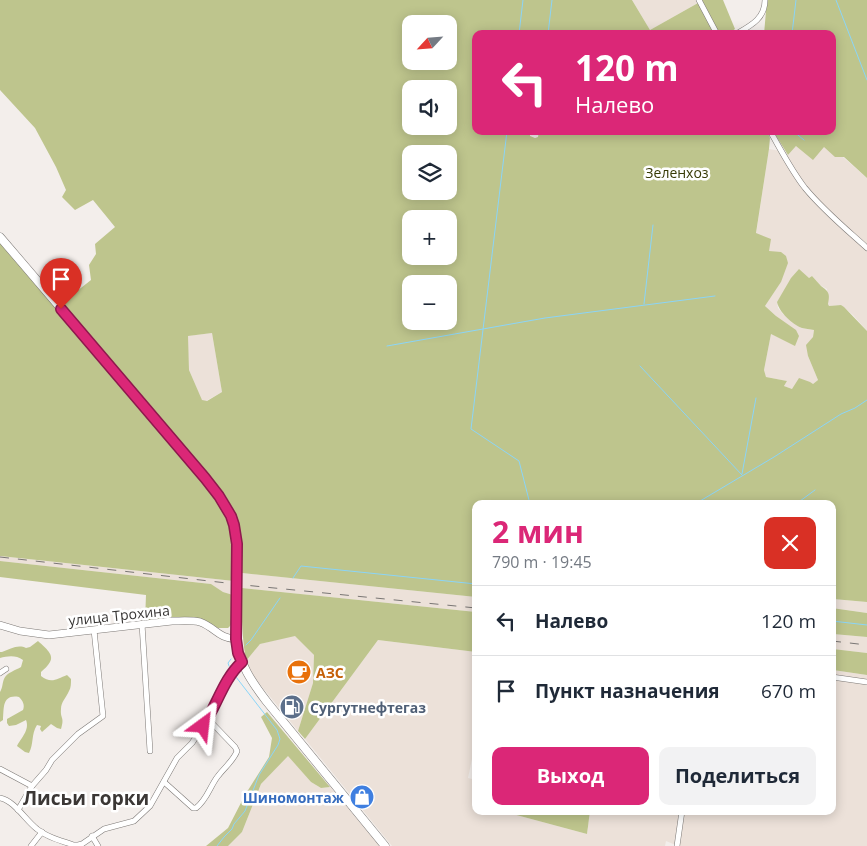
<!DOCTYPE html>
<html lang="ru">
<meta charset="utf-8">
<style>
:root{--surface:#fff;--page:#f2f2f3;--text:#1f2937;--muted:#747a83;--line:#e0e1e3;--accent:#db2777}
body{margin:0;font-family:"Open Sans",sans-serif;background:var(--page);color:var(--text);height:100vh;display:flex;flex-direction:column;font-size:19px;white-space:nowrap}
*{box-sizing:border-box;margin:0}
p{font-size:16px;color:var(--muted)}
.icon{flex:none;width:28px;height:28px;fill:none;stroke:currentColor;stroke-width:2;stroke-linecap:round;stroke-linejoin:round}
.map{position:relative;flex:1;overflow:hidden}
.drawer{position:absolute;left:472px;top:500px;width:364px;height:315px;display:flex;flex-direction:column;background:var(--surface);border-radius:10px;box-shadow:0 2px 12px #0003}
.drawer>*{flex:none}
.hud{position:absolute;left:472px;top:30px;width:364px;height:105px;border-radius:10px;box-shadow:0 2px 12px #0003;background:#db2777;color:#fff;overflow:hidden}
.needle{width:32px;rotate:244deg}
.tools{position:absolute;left:402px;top:15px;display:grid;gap:10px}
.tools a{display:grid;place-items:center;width:55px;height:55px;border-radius:10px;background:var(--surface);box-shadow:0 2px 12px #0003;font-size:25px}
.pin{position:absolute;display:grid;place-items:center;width:42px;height:42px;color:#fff;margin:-51px -21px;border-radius:50% 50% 50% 0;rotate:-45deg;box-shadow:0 0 5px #0007}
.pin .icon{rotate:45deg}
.me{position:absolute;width:55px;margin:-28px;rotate:30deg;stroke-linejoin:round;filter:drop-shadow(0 0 4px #0008)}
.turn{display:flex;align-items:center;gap:18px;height:105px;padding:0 20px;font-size:22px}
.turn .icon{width:65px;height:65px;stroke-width:2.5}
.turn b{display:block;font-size:35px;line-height:42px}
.round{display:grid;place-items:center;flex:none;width:52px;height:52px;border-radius:10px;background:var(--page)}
.head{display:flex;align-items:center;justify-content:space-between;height:85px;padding:0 20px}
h1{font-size:30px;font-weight:700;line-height:38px;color:var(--accent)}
.action{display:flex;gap:10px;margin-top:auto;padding:10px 20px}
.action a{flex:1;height:58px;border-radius:10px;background:var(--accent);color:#fff;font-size:20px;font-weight:700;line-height:58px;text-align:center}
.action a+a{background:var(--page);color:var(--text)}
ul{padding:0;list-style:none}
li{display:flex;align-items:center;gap:15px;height:70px;padding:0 20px;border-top:1px solid var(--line)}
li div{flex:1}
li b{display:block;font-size:19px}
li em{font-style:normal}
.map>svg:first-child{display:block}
</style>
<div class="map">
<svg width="867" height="846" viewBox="0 0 867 846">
<rect width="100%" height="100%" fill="#f3eeeb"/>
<!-- built -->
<g fill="#ece1d9">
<polygon points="632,0 703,0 650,30"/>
<polygon points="796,146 824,147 843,157 867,178 867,331 853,315 841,305 829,306 828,304 827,289 820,285 812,276 783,293 777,302 778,308 783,314 801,328 814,330 813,337 808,356 818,380 813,384 792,389 784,386 787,381 766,377 764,370 771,334 782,339 776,316 765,306 781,282 769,251 756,234 769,149 786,152 788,155"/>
<polygon points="212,333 222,392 206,401 202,401 189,370 187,336"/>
<polygon points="0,556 234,581 233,595 223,592 211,584 0,561"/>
<polygon points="242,573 476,597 476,612 242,588"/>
<polygon points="832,599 867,602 867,613 833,608"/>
<polygon points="833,634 867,637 867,653 833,649"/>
<polygon points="295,635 314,655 313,683 298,731 254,677 246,661 260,644"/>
<polygon points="378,640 476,652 476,740 468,778 476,780 476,811 501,811 587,834 590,811 832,811 833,670 867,675 867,846 678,846 666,841 665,846 392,846 305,739"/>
<polygon points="288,755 311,782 321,788 330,787 380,846 228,846 242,832 261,784"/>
</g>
<!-- green -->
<g fill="#bec58d" fill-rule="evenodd">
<path d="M0,0H632L650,30L698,3L715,34H476V131H530V136L535,138L538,137L539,131H767L770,138L769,149L756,233L771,239L769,251L781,252L786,256L788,263L781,282L765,306L776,316L796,330L799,336L795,346L771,334L764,370L766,377L787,381L784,386L792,389L799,378L810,382L813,384L818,380L808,356L806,345L813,337L814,330C810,329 805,329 802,328C792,324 779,312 777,302L791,278L799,269L809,278L812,276C815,279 818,283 821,286C829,292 830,293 828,304L829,306L841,305L844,307L867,331V602L833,599L832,504H476V597L242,573C242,554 243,532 235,514C232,507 228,500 224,494L59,299L72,295L91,280L89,265L96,254L95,244L115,227L93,200L75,210L62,197L66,190L56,167L35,128L0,90ZM411,24H449V61H411ZM411,89H449V126H411ZM411,154H449V191H411ZM411,219H449V256H411ZM411,284H449V321H411ZM212,333L222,392L207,401L202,400L189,370L188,336Z"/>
<polygon points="703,0 723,0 735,29 728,34 719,34 701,1"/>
<polygon points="767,0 867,0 867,178 844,157 835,157 824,147 813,160 796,146 788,155 773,131 832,131 832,34 764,34"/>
<polygon points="0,241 133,400 188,463 220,503 230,522 233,535 234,581 0,556"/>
<polygon points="0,561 211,584 223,592 233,595 231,625 228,628 218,628 201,619 145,621 146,595 0,577"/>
<path d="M242,588L476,612V652L378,640L305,739L298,731L313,683L314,655L295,636L260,644L246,661C242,637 241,613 242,588Z"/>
<polygon points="832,608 867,613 867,637 833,634"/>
<path d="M38,641C43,646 55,654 50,662C48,666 44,669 41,672V676C51,684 57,679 67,675L71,679C71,683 71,688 69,691C66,698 61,702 61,709C60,719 65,717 61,729L57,728L51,724L42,732L40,729L41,726L37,725C31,734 34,744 29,753L25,752L17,746C21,738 30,730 26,720L16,725L9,726L7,723V719L23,710C25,705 23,701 19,697C2,694 4,708 3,720L0,722V692C3,687 2,684 4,679C6,673 16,670 21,667L23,660C16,655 8,656 0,658V652H2C10,649 18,644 26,648L30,647Z"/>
<polygon points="833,649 867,653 867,675 833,670"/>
<polygon points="267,712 330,787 321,788 311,782 288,756 261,784 242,832 228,846 206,846 228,828 245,795 269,757 272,738 261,717"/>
<polygon points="501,811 590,811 587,834"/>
</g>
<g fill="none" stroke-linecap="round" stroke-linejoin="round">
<!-- stream -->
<g stroke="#8bd5f8" stroke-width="1">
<polyline points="836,0 867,80"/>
<polyline points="519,34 523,0"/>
<polyline points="548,34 552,0"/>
<polyline points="792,34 796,0"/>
<polyline points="507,131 471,429 519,461 530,504"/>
<polyline points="793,131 804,140"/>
<polyline points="644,304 653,225"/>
<polyline points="387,346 545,318 715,296"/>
<polyline points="640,366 742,475"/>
<polyline points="742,474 756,398"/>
<polyline points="695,504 774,457 841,414 855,408 867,400"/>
<polyline points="796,504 815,490"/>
<polyline points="293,578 301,566 476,584"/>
<polyline points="832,621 867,625"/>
<polyline points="246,645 251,640 280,598"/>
<polyline points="229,666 228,663 231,659"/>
<polyline points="217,846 224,837 232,829 234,824 245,811 259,775 278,745 280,739 277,730 236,677"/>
</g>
<defs>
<g id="street">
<polyline points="699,0 717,34"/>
<path d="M736,34C750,26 765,19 765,0"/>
<path d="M770,131C781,150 791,170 805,188C823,210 846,229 867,248"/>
<polyline points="142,624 150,751"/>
<polyline points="0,673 6,669"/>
<polyline points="832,677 867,682"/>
<polyline points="0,769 32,786"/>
<path d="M164,782L193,808H196C207,800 210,786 218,776C224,768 234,760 237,751L235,747L208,719"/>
<path d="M0,798C15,801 25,820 37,829C47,837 61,841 74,845H78L82,844L104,829L134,821L150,806L177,758L192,743L208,719L231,673L242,662"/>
<polyline points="18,810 32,786 46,770 52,760 78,734 103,716 94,630"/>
<polyline points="92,836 98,846"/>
<polyline points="31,846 42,832"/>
<polyline points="677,846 682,811"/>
</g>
<path id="secondary" d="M0,625L20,631L49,635L172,621C181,621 192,620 200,622C216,628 218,638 236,639"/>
<path id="primary" d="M0,237L205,477L219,496L231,516L234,525L237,544L236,639C240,665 251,681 267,702L385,846"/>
</defs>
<!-- street casing -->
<use href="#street" stroke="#7d7976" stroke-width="6"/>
<!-- secondary casing -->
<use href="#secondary" stroke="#7d7976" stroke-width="8"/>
<!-- primary casing -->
<use href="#primary" stroke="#7d7976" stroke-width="9"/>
<!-- street -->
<use href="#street" stroke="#fff" stroke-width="5"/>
<!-- secondary -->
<use href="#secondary" stroke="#fff" stroke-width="7"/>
<!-- primary -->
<use href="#primary" stroke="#fff" stroke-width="8"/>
<!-- rail -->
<g stroke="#797674" stroke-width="1" stroke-dasharray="9 9" stroke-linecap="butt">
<polyline points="0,557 244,585 476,608"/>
<polyline points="832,641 867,645"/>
</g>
</g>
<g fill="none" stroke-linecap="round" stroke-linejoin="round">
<defs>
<path id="route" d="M61,309L205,478L219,496L231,516L234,525L237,544L236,639L238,653L242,662C223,679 217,706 203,726"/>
</defs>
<!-- route casing -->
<use href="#route" stroke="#8e194d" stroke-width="12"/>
<!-- route -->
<use href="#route" stroke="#db2777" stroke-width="9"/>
</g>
<!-- icons -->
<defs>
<symbol id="cafe-disc" viewBox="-11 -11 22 22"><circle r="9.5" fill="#e8710a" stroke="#fff"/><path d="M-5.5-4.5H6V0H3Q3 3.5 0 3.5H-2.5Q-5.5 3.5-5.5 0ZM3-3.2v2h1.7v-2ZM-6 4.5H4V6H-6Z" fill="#fff"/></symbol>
<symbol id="fuel-disc" viewBox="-11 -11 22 22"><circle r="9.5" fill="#5c6f8a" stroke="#fff"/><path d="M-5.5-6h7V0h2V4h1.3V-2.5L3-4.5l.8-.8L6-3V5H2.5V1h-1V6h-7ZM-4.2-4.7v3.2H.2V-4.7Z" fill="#fff"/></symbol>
<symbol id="shop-disc" viewBox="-11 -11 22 22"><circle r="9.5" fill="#3f7fe0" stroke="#fff"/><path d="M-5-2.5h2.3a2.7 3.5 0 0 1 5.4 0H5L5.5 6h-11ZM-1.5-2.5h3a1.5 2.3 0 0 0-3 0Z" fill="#fff"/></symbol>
</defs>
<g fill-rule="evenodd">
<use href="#cafe-disc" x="285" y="658" width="28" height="28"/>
<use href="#fuel-disc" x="278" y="693" width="28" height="28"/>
<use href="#shop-disc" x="348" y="783" width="28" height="28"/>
</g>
<g text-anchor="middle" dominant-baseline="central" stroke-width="5" stroke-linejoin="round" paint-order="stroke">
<!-- park labels -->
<g font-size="14" fill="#383b06" stroke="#fff">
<text x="677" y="172">Зеленхоз</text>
</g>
<!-- street labels -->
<g font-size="14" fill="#383635" stroke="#fff">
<text transform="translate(119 615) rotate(-6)">улица Трохина</text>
</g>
<!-- food labels -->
<g font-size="14" font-weight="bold" fill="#c56008" stroke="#fff" text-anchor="start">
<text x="316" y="672">АЗС</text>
</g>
<!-- service labels -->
<g font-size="14" font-weight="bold" fill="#4e5e75" stroke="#fff" text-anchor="start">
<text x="310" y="707">Сургутнефтегаз</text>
</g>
<!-- shop labels -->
<g font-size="14" font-weight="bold" fill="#366cbe" stroke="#fff" text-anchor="end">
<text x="344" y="797">Шиномонтаж</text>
</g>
<!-- district labels -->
<g font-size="19" font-weight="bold" fill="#3b3735" stroke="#fff">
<text x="86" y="798">Лисьи горки</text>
</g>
</g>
</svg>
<div class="tools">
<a><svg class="needle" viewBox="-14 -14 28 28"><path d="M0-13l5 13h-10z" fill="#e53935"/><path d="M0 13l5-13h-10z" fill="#747a83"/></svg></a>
<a><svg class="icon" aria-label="sound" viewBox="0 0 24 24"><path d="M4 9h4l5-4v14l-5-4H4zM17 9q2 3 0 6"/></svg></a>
<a><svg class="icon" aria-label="layers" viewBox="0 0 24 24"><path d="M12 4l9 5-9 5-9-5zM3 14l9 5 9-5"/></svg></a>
<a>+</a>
<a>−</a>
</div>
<div class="pin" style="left:61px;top:309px;background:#d93025"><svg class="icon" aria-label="arrive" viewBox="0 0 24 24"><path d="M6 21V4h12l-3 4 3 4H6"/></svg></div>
<svg class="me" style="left:203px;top:726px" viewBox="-20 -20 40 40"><path d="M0-17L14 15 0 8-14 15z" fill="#db2777" stroke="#fff" stroke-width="4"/></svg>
<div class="hud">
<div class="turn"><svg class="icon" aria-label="left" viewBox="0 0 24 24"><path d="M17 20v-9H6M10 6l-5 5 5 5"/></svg><div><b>120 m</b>Налево</div></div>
</div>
<section class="drawer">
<div class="head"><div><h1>2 мин</h1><p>790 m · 19:45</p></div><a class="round" style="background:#d93025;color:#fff"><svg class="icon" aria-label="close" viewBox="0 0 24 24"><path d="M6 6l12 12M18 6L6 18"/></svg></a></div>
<ul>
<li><svg class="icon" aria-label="left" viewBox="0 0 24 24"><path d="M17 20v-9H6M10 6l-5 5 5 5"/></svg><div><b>Налево</b></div><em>120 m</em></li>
<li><svg class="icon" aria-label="arrive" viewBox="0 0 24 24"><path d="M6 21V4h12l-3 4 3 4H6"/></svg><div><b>Пункт назначения</b></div><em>670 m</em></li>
</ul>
<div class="action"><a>Выход</a><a>Поделиться</a></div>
</section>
</div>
